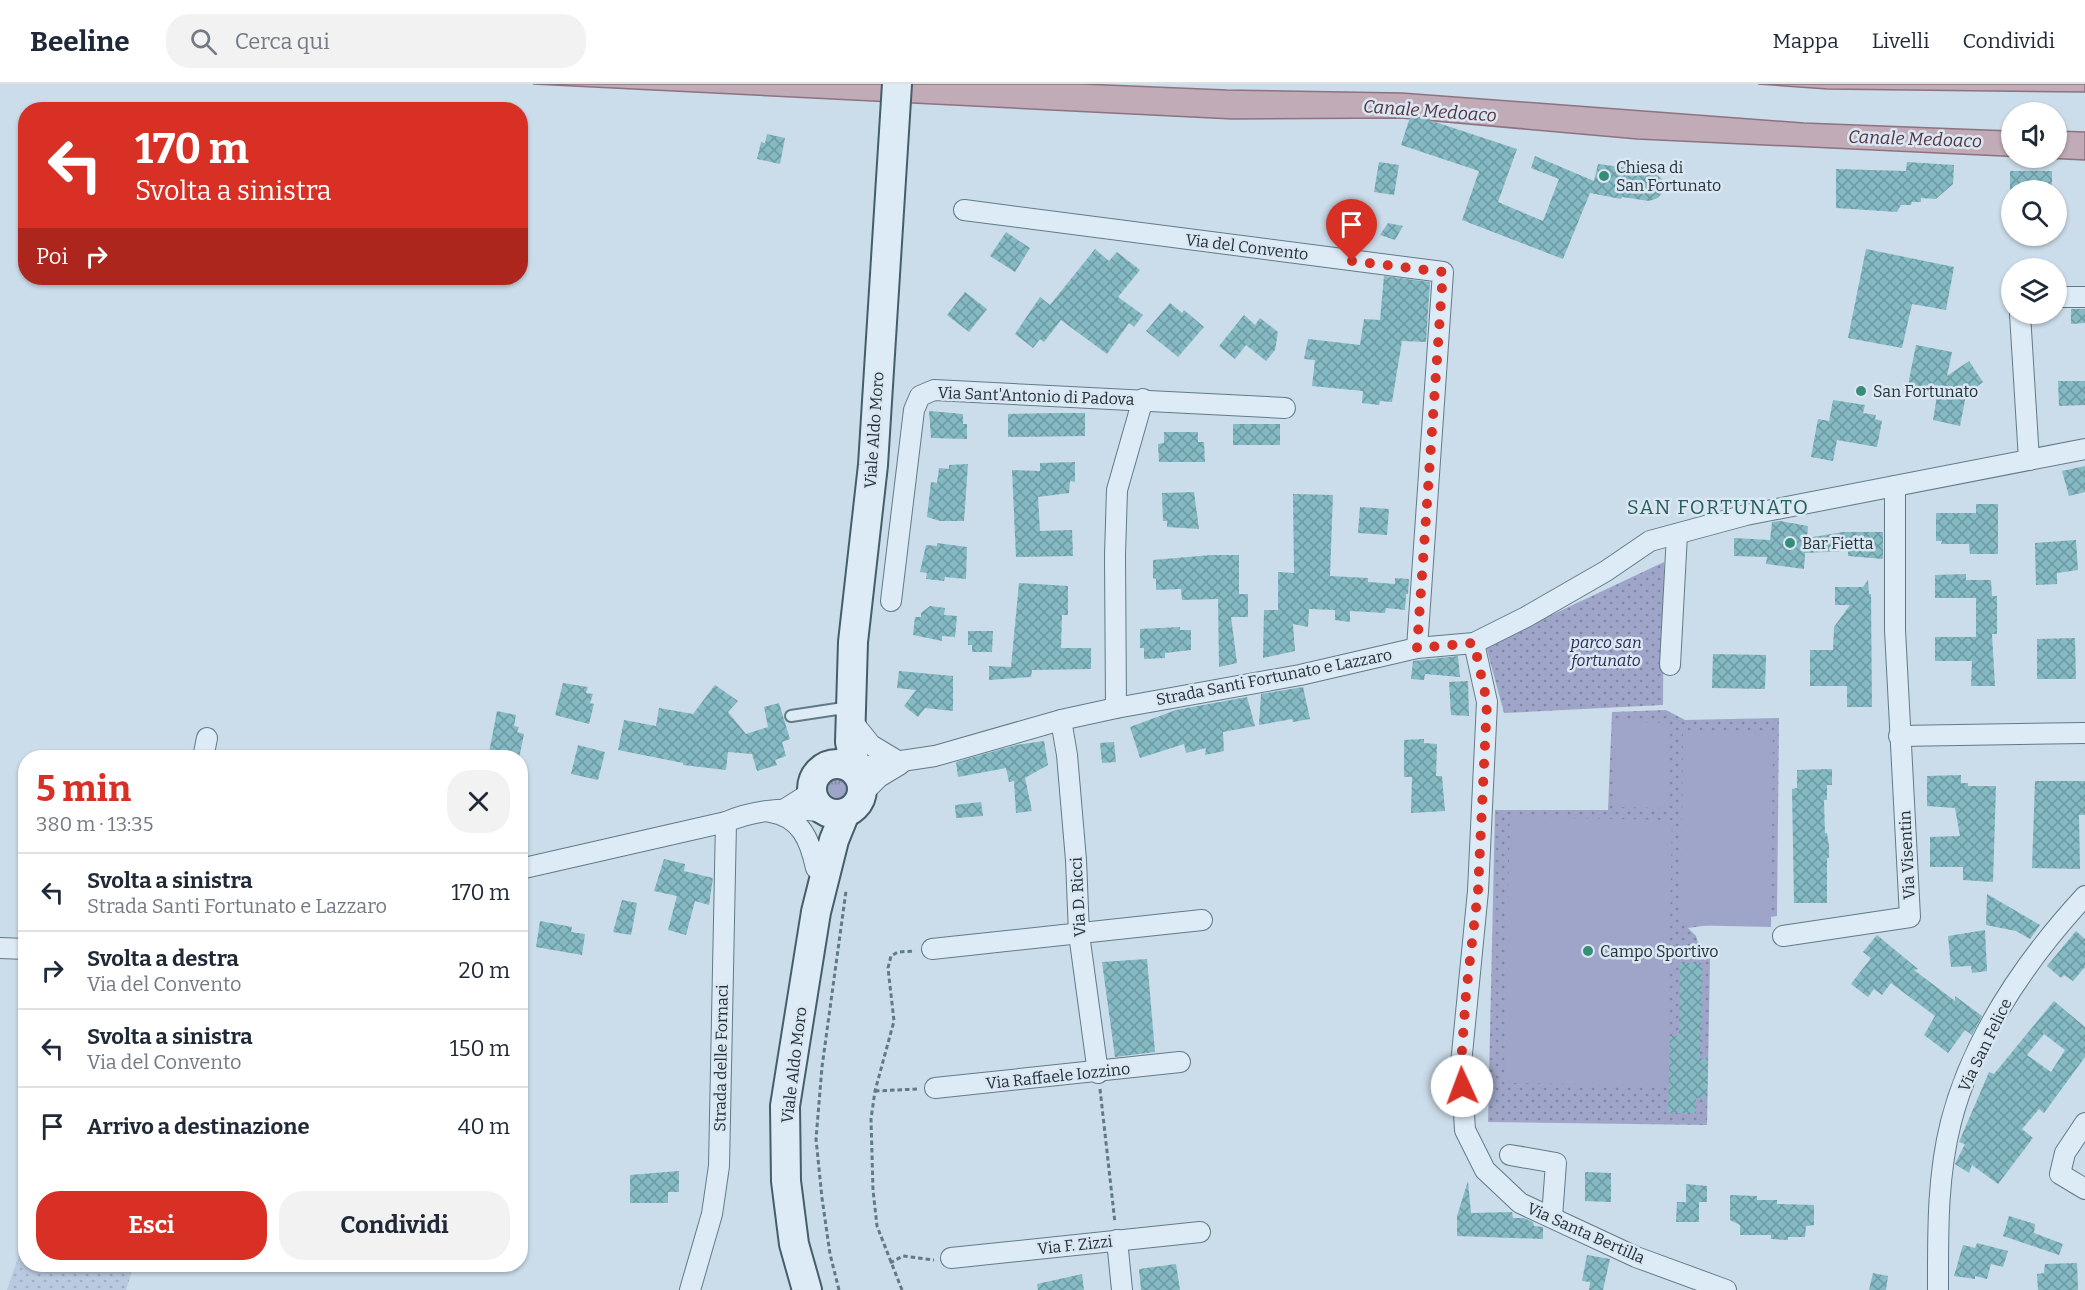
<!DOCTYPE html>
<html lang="it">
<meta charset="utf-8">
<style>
:root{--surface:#fff;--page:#f2f2f3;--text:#1f2937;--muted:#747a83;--line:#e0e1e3;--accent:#d93025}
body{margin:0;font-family:Bitter,serif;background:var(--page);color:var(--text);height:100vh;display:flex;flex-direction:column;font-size:22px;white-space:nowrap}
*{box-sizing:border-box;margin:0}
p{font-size:20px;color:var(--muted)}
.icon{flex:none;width:33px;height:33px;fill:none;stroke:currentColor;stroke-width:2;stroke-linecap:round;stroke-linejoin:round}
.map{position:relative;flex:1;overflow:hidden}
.side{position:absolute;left:18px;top:666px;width:510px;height:522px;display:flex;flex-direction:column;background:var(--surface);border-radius:24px;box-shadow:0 2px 4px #0004}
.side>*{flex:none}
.top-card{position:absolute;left:18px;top:18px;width:510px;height:183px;border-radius:24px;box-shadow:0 2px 4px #0004;background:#d93025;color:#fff;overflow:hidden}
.buttons{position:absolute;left:2001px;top:18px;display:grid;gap:12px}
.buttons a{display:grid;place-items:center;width:66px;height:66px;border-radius:50%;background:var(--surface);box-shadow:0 2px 4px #0004;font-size:30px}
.pin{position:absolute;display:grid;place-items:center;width:51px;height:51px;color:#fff;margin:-62px -26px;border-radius:50% 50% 50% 0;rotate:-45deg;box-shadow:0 0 6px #0007}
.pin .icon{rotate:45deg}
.me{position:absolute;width:66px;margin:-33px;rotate:358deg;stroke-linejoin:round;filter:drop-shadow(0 0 4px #0008)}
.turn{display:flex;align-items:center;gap:21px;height:126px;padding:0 18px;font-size:27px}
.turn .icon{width:78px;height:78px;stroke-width:2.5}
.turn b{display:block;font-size:42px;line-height:51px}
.then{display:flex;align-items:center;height:57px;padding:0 18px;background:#0003;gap:12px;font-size:22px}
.round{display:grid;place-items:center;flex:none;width:63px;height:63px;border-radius:24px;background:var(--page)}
.head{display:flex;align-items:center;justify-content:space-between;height:102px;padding:0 18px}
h1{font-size:36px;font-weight:700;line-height:45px;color:var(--accent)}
.cta{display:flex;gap:12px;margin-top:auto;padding:12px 18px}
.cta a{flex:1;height:69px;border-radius:24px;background:var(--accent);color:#fff;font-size:24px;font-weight:700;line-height:69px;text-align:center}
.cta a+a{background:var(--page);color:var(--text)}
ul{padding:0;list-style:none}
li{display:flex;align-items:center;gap:18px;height:78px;padding:0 18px;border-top:2px solid var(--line)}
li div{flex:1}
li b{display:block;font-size:22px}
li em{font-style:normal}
header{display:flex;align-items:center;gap:36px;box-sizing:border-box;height:84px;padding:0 30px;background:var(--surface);border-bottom:2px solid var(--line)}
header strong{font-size:28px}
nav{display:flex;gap:33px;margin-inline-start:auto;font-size:21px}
.search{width:420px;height:54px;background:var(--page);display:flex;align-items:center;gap:15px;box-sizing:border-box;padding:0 21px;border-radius:24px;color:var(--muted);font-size:22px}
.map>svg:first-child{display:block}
</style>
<header>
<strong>Beeline</strong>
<div class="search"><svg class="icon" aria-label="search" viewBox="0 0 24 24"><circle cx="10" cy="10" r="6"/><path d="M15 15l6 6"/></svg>Cerca qui</div>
<nav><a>Mappa</a><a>Livelli</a><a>Condividi</a></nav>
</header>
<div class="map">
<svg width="2085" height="1206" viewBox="0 0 2085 1206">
<defs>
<pattern id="farmland-dots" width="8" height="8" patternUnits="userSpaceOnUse" patternTransform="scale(1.5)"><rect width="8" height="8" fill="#b9c9df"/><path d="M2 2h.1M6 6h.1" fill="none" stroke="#9fadc0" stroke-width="1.8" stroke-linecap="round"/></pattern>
<pattern id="grass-tufts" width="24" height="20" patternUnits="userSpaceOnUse" patternTransform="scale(1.5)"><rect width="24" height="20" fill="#9fa5c8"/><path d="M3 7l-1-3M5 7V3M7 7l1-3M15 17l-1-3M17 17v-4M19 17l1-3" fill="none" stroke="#8187a3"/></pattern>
<pattern id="park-dots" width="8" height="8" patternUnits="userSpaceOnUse" patternTransform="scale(1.5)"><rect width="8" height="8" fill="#9fa5c8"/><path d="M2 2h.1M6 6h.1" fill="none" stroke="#8187a3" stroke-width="1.8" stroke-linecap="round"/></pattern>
<pattern id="building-cross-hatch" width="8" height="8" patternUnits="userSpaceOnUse" patternTransform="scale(1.5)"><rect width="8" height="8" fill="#85bac4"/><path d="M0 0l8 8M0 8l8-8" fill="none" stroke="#6c98a0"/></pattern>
</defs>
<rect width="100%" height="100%" fill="#cbdcea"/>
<!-- farmland -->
<polygon fill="url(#farmland-dots)" points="25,1153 26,1180 134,1181 126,1206 7,1206"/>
<!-- grass -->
<circle fill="url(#grass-tufts)" cx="838" cy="704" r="10"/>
<!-- park -->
<g fill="url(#park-dots)">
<polygon points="1664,478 1663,621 1504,629 1486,562"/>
<polygon points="1666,626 1685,636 1779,634 1777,832 1688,844 1696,852 1702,873 1710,875 1707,1041 1488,1038 1495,726 1608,726 1612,628"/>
</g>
<!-- pitch -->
<g fill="#9fa5c8">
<polygon points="1615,637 1670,639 1668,724 1613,723"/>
<polygon points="1683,648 1773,650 1771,843 1681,841"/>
<polygon points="1510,733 1672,736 1667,1001 1504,999"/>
</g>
<!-- water -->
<g fill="#c0abb6" stroke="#8d7280" stroke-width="1.5">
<polygon points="533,0 1083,0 1227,6 1402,9 1804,39 2011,47 2012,74 2056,74 2057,47 2085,48 2085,76 1637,55 1401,34 1232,35"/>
<polygon points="1758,0 2085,0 2085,8 1827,5"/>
</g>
<!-- building -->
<g fill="url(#building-cross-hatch)" fill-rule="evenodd">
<polygon points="1411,30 1517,65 1498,118 1543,137 1559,95 1531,84 1535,72 1594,97 1598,80 1652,87 1662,95 1664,106 1658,114 1649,117 1622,113 1621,115 1590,109 1563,175 1462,136 1479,87 1401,61"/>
<polygon points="767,50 785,54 780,80 757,75 761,58 765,59"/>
<polygon points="1379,78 1399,81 1394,111 1374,108"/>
<polygon points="1907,78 1954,81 1953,100 1936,115 1921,114 1921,118 1912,118 1911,121 1901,121 1897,128 1836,124 1836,85 1906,87"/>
<rect x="2010" y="87" width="42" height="19"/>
<polygon points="1388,139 1403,142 1395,156 1380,151"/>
<polygon points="1006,148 1030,164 1015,188 990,172"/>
<polygon points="1095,165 1109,177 1117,168 1140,186 1118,213 1143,231 1134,243 1129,239 1107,270 1061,236 1044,258 1040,255 1033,264 1015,250 1040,213 1050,221"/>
<polygon points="1866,165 1954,183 1946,226 1912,220 1902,264 1848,254"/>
<polygon points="1384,192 1430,198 1426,258 1402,257 1392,318 1380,317 1379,321 1362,319 1363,307 1312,302 1315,276 1304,275 1308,255 1360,261 1364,235 1380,236"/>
<polygon points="965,208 987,225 969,248 947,231"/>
<polygon points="1170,219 1182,229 1184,226 1204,243 1178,273 1146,247"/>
<polygon points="2071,225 2085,225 2085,239 2071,240"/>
<polygon points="1244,231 1255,241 1260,234 1278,248 1275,266 1266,277 1246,261 1235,275 1219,262"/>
<polygon points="1916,261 1952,268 1947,292 1969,277 1983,298 1966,311 1960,342 1933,336 1937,312 1907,306"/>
<polygon points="2058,297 2085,297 2085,321 2059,322"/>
<polygon points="1833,316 1865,321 1863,329 1876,331 1875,335 1882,337 1877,363 1837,356 1833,377 1811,373 1818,335 1829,337"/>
<polygon points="929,327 963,330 963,340 967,340 967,355 931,354"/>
<polygon points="1059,329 1085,329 1085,352 1008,353 1008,330"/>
<rect x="1233" y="340" width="47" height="21"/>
<polygon points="1164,348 1198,348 1198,358 1204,358 1205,378 1159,378 1158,360 1164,359"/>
<polygon points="1075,378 1075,398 1070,397 1069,409 1038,413 1040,447 1072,446 1073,472 1016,473 1012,386 1040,387 1040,379"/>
<polygon points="968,380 964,437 940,437 927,433 931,398 937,399 939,384 949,385 949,381"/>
<polygon points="2085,382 2085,408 2069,412 2062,387"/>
<polygon points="1194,408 1199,445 1167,443 1167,437 1163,437 1162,409"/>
<polygon points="1293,410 1333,411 1330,492 1368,494 1368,498 1395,500 1395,494 1409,495 1408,510 1406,510 1405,526 1386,524 1385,529 1350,527 1350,538 1335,536 1335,526 1309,525 1308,543 1293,540 1295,567 1263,574 1264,526 1278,526 1278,488 1294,489"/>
<polygon points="1976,420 1998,420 1998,470 1970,470 1969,460 1941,460 1942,457 1936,457 1936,429 1976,429"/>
<polygon points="1360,423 1389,425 1387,451 1358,449"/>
<polygon points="1780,437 1808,442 1807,454 1843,448 1883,448 1883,475 1848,472 1848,467 1805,469 1804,485 1766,480 1767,473 1734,472 1734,454 1770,456 1772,438"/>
<polygon points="2076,456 2078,486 2057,489 2057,500 2036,501 2035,459"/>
<polygon points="937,459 967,463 966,495 945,493 944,497 926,495 927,489 920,488 926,461 937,462"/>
<polygon points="1211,471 1239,471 1239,510 1248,510 1248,533 1231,533 1237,579 1219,583 1218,515 1182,516 1181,505 1156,506 1156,495 1153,494 1153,476"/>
<polygon points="1966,490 1966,496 1991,496 1992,512 1997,512 1997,550 1992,550 1995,602 1971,602 1972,577 1935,577 1935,553 1976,553 1976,514 1935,514 1935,491"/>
<polygon points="1868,496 1869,510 1871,510 1872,623 1847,623 1847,602 1810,602 1810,566 1833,566 1834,543 1850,521 1835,521 1835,503 1863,503"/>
<polygon points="1019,499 1068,502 1068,531 1062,531 1061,564 1091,564 1091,585 1032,586 1031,593 989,596 989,582 1011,583"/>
<polygon points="930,522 945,524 944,531 957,532 955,553 942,552 942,557 913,551 915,533 921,533 921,529"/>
<polygon points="1180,543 1180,546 1191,546 1191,566 1165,569 1165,574 1144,575 1144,564 1140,564 1140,545"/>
<polygon points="968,547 993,547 992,568 972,568 972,561 968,561"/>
<polygon points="2075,554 2076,595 2037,595 2037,555"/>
<polygon points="1713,570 1766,571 1765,605 1712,604"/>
<polygon points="1458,572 1460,593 1425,590 1424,596 1411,595 1413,577"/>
<polygon points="899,587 953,592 953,627 925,624 918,633 904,622 916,606 897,604"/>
<polygon points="1468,597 1469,632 1451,631 1449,598"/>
<polygon points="563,599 588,603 586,609 593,610 590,619 594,620 589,640 555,631"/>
<polygon points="715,601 738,617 728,628 746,650 768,643 764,623 779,619 790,655 782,658 786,672 775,676 777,681 757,687 752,670 728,668 726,686 683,681 683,679 618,666 624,636 656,642 659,624 693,630"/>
<polygon points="1303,603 1310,635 1293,638 1292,635 1259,641 1261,610"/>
<polygon points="1247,613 1255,642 1223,648 1224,667 1205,671 1206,664 1186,669 1184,660 1140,674 1130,643 1176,626"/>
<polygon points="497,627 516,631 514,642 519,643 517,648 524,650 519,674 488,674"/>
<polygon points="1424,655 1424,659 1437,660 1436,692 1442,692 1445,727 1411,729 1412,693 1404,693 1404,656"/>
<polygon points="1044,657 1048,681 1025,694 1032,727 1016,729 1014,697 1009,698 1006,684 958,693 956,678 1016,661"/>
<polygon points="1114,658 1116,678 1102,679 1100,659"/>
<polygon points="578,661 605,668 598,696 571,690"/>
<polygon points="1832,685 1832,701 1827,701 1827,716 1824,716 1825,749 1827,749 1829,762 1829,774 1827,774 1827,819 1794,819 1792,705 1797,704 1797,686"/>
<polygon points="1961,691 1961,699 1968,699 1968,702 1996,702 1993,798 1963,796 1963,783 1930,783 1930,753 1960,752 1955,724 1927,722 1927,692"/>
<polygon points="2035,697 2085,697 2085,731 2079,731 2080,785 2032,784"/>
<polygon points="981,718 983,732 956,734 955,721"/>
<polygon points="664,775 685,780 684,787 713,794 709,821 695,817 686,851 668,846 677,812 654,807"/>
<polygon points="1987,810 2040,841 2030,855 2016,847 1986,841"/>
<polygon points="622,816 637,819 631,851 613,848"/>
<polygon points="540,837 572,843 571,848 585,850 582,871 536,863"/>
<polygon points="1985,846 1987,887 1972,889 1971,882 1951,883 1948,852"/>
<polygon points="2076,847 2085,855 2085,883 2073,897 2064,891 2061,894 2047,882"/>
<polygon points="1877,851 1918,885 1914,886 1955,917 1955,912 1982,932 1972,951 1965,946 1948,969 1924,951 1935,932 1891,899 1882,911 1874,905 1868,913 1851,900 1871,874 1863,868"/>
<polygon points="1147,875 1155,968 1115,973 1102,878"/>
<polygon points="1680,879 1702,879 1700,974 1708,974 1708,989 1706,1014 1696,1014 1696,1029 1668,1029 1670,952 1679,952"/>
<path d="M2054,917L2085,943V973L2044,1029L2039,1025L2022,1045L2033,1054L1998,1100L1972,1081L1969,1089L1955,1080L1965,1060L1959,1058L1989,988L1994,990ZM2044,950L2065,966L2051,988L2027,971Z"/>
<polygon points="679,1087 679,1108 668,1108 668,1119 630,1119 630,1091"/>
<polygon points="1585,1088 1611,1089 1611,1118 1585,1117"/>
<polygon points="1468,1097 1471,1129 1512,1128 1513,1134 1524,1134 1533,1138 1534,1142 1543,1143 1543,1155 1457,1152 1457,1132"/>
<polygon points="1686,1100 1707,1102 1707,1118 1699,1118 1699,1138 1676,1138 1677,1118 1693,1118 1686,1118"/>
<polygon points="1730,1111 1757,1112 1757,1116 1777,1116 1777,1120 1814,1121 1814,1141 1806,1142 1805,1153 1788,1153 1788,1156 1771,1155 1771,1151 1740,1151 1740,1141 1730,1136"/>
<polygon points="2009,1132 2035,1140 2034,1149 2063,1160 2059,1171 2003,1152"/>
<polygon points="1977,1159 2008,1167 2003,1183 1991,1180 1987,1195 1975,1192 1975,1195 1954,1192 1963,1161 1975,1164"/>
<polygon points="1587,1171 1610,1175 1603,1206 1589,1206 1590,1198 1582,1197"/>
<polygon points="2077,1179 2078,1206 2038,1206 2037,1190 2044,1189 2045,1180"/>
<polygon points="1176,1180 1180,1206 1141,1206 1139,1185"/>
<polygon points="1873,1189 1888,1192 1886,1206 1869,1206"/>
<polygon points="1082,1190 1084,1206 1038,1206 1037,1200"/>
</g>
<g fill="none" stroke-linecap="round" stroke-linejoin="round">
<defs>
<polyline id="service" points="791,632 837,625 848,631"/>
<g id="minor">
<polyline points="964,126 1443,188 1417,564"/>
<polyline points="2056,213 2085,213"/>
<polyline points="2020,230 2029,376"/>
<polyline points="891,517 914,326 920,312 934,306 1285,324"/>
<polyline points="1474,559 1487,618 1478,807 1461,980 1465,1046 1485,1086 1520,1119 1636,1173 1726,1206"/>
<polyline points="1670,581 1677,450"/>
<polyline points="1116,624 1115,471 1117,406 1143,315"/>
<polyline points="851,636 871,661 901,679"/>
<polyline points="1061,636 1067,671 1076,776 1079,850 1098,989"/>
<polyline points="1899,652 2085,649"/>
<polyline points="203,674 207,654"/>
<polyline points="857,689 868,682 935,672 1061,636 1116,624 1300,591 1417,564 1474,559 1526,533 1606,487 1650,457 1746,431 2085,365"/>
<polyline points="862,710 879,693 899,681"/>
<polyline points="785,725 812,708"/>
<path d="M770,728C801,733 810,756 816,784"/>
<path d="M520,785L726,738C758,724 791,723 826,728"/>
<polyline points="1783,852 1910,833 1895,546 1895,402"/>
<polyline points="0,864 26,865"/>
<polyline points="932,865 1202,836"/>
<polyline points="935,1004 1180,978"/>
<polyline points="2085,1039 2065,1069 2060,1090 2085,1105"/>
<polyline points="1510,1071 1556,1079 1552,1133"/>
<polyline points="1117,1156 1122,1206"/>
<polyline points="951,1174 1200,1148"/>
<polyline points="690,1206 712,1130 719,1082 726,738"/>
<path d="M1938,1206C1938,1150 1937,1093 1951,1038C1973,953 2027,875 2085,812"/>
</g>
<g id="secondary">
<circle cx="837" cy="705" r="25"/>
<polyline points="857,689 850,658 853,558 873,381 897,0"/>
<polyline points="807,1206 794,1160 786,1097 785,1022 816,828 834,756 845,729"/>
</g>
</defs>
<!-- service casing -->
<use href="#service" stroke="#617b86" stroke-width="14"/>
<!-- minor casing -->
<use href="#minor" stroke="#617b86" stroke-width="22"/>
<!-- secondary casing -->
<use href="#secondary" stroke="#445f68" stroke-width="32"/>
<!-- path -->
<g stroke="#617b86" stroke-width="3" stroke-dasharray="4.5 3" stroke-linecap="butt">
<polyline points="1100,1005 1115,1139"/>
<polyline points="875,1007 918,1005"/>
<polyline points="890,1179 903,1172 934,1176"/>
<polyline points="839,1206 830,1170 822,1114 816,1055 822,983 846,807"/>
<polyline points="902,1206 877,1142 873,1106 871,1035 875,1007 894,937 888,884 891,872 898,868 915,867"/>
</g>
<!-- service -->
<use href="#service" stroke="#ddebf6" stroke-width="10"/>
<!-- minor -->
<use href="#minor" stroke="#ddebf6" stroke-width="20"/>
<!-- secondary -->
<use href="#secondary" stroke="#ddebf6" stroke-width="28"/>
</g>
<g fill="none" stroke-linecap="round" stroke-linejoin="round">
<!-- route -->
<polyline stroke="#d93025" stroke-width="10" stroke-dasharray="0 18" points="1352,177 1443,188 1417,564 1474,559 1487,618 1478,807 1466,910 1461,980 1462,1002"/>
</g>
<!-- markers -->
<g fill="#378e77" stroke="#dae7f3" stroke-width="2">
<circle cx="1604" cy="92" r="6"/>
<circle cx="1861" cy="307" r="6"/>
<circle cx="1790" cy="459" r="6"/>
<circle cx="1588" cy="867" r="6"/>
</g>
<g text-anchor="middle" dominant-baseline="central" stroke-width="5" stroke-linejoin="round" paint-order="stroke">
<!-- poi labels -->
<g font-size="16" fill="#223338" stroke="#dae7f3" text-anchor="start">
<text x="1616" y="83">Chiesa di<tspan x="1616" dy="18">San Fortunato</tspan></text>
<text x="1873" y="307">San Fortunato</text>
<text x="1802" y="459">Bar Fietta</text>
<text x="1600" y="867">Campo Sportivo</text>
</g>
<!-- street labels -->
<g font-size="16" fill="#223338" stroke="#dae7f3">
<text transform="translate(1247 163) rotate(7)">Via del Convento</text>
<text transform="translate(1036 312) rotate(2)">Via Sant'Antonio di Padova</text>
<text transform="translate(874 346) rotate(-86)">Viale Aldo Moro</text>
<text transform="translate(1274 593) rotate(-11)">Strada Santi Fortunato e Lazzaro</text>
<text transform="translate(1907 771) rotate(-93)">Via Visentin</text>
<text transform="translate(1078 813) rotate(-93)">Via D. Ricci</text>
<text transform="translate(1985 961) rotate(-64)">Via San Felice</text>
<text transform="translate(721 974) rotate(-89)">Strada delle Fornaci</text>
<text transform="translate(794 981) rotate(-83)">Viale Aldo Moro</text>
<text transform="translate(1058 992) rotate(-6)">Via Raffaele Iozzino</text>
<text transform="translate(1586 1149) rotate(24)">Via Santa Bertilla</text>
<text transform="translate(1075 1161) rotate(-6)">Via F. Zizzi</text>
</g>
<!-- park labels -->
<g font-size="16" font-style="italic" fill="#2b2b52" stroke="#dae7f3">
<text x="1606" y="558">parco san<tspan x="1606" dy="18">fortunato</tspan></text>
</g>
<!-- water labels -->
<g font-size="18" font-style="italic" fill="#56333f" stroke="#dae7f3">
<text transform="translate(1430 27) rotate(4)">Canale Medoaco</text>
<text transform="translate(1915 55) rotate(2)">Canale Medoaco</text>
</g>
<!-- quarter labels -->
<g font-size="20" letter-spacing="1.5" fill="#26605d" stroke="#dae7f3">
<text x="1718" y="423">SAN FORTUNATO</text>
</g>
</g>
</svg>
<div class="buttons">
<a><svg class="icon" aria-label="sound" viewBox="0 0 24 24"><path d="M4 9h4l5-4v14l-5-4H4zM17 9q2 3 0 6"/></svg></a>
<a><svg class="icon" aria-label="search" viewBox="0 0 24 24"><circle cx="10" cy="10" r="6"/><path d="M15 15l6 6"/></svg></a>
<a><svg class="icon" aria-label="layers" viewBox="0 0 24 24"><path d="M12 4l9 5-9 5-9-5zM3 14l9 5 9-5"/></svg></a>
</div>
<div class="pin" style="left:1352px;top:177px;background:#d93025"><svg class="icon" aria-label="arrive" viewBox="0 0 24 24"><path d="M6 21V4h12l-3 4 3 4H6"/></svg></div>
<svg class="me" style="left:1462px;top:1002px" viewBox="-20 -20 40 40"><circle r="19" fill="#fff"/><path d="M0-13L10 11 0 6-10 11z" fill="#d93025"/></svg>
<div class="top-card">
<div class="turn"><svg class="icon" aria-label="left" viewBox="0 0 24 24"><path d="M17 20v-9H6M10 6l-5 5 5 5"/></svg><div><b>170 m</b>Svolta a sinistra</div></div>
<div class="then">Poi<svg class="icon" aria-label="right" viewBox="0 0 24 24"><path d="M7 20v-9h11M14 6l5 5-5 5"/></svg></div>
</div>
<section class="side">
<div class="head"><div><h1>5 min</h1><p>380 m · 13:35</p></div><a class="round"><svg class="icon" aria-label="close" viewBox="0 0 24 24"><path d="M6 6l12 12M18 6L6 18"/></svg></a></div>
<ul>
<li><svg class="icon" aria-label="left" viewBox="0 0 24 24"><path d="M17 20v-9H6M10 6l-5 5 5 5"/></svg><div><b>Svolta a sinistra</b><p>Strada Santi Fortunato e Lazzaro</p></div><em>170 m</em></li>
<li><svg class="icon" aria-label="right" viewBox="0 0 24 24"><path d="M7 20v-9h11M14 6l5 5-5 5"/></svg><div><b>Svolta a destra</b><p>Via del Convento</p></div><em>20 m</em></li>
<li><svg class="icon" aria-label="left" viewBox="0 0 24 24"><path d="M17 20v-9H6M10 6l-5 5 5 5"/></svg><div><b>Svolta a sinistra</b><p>Via del Convento</p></div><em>150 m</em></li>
<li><svg class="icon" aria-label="arrive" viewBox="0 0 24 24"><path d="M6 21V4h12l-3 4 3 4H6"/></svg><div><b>Arrivo a destinazione</b></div><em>40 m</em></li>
</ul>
<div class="cta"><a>Esci</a><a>Condividi</a></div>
</section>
</div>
